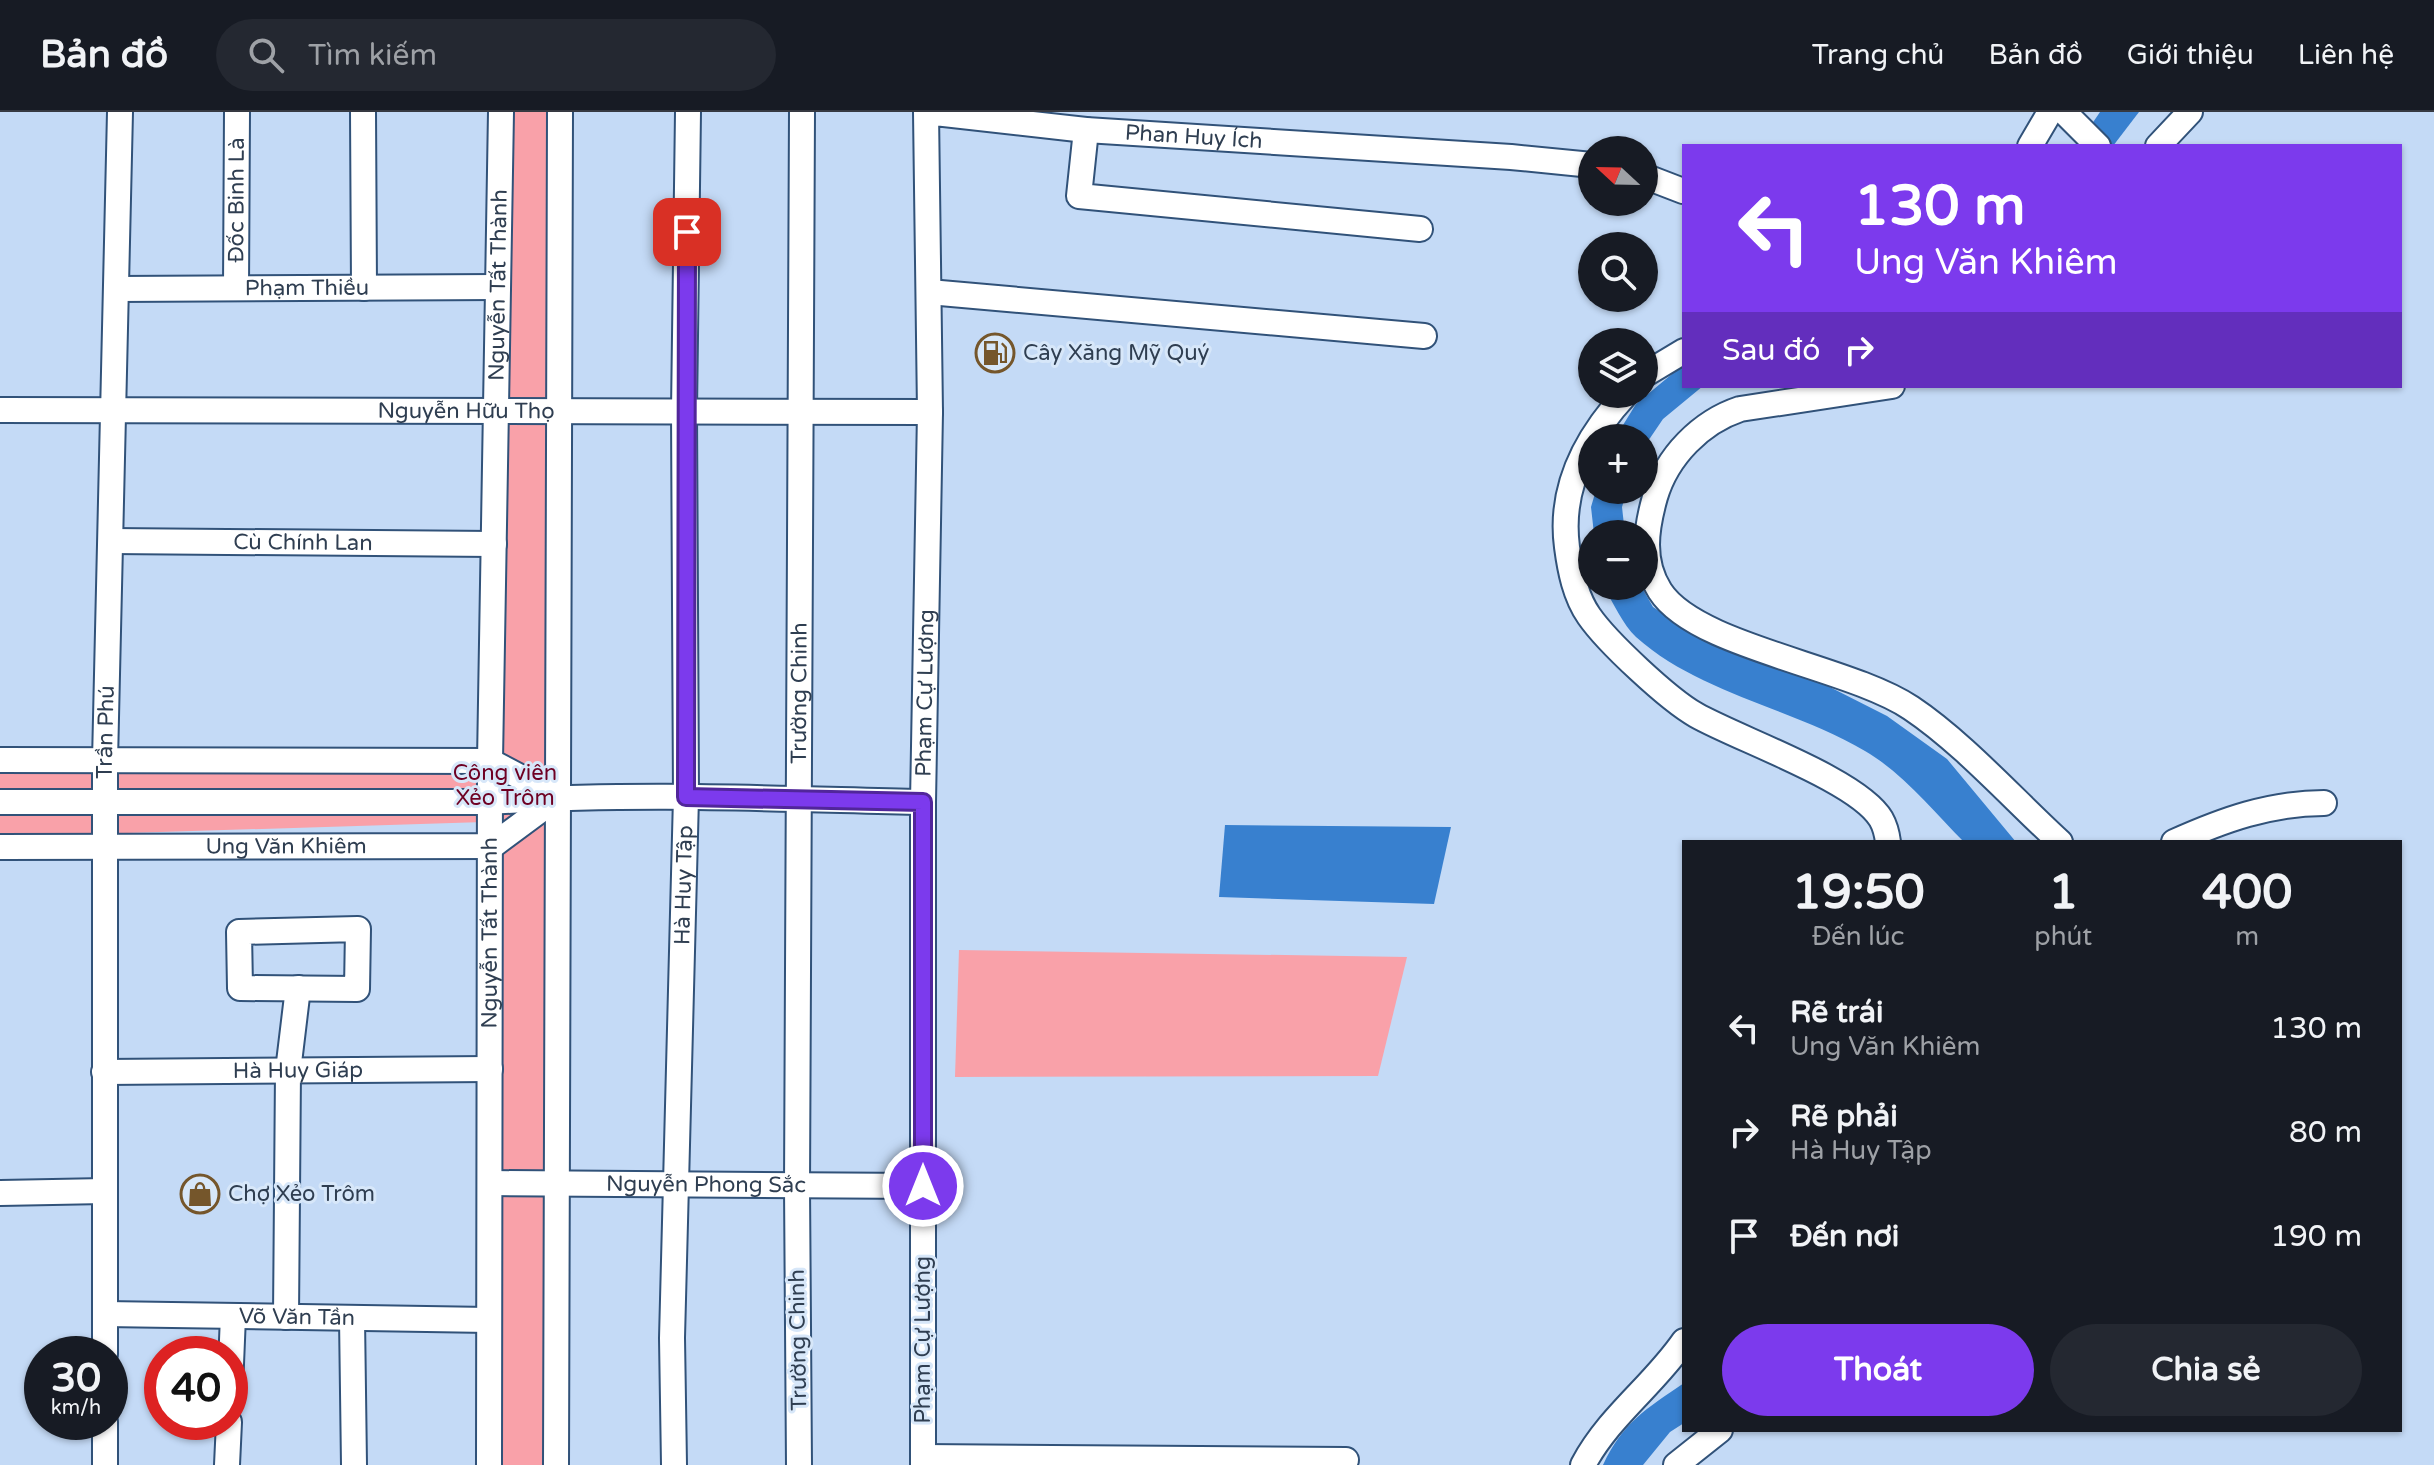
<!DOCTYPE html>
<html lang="vi">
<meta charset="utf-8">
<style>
:root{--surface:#171b24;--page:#242831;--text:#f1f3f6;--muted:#9ea1a6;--line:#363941;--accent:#7c3aed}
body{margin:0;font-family:"Varela Round",sans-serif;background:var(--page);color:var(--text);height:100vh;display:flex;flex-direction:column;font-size:30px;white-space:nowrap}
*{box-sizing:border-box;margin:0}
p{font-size:26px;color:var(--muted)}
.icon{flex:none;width:44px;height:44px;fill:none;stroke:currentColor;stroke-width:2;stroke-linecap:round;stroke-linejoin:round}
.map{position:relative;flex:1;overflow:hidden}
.side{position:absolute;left:1682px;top:728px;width:720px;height:592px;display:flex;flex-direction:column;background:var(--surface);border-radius:0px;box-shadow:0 2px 6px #0004}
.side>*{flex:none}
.banner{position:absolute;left:1682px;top:32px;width:720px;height:244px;border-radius:0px;box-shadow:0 2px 6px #0004;background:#7c3aed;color:#fff;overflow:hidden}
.needle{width:52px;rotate:292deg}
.controls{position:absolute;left:1578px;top:24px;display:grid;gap:16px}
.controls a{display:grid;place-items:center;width:80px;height:80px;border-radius:50%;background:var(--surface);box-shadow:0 2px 6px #0004;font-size:40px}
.speed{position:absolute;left:24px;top:1224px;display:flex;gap:16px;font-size:40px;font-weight:700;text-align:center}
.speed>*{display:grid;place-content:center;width:104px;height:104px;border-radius:50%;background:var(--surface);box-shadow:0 2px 6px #0004;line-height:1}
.speed small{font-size:20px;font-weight:400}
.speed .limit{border:12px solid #d22;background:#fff;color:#111}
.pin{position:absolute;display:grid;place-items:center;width:68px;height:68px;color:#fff;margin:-34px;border-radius:16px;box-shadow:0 4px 12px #0006}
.me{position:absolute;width:88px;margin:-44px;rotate:0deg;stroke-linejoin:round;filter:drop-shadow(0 0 6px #0008)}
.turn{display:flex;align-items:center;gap:28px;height:168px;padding:0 40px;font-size:36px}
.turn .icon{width:104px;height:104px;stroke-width:2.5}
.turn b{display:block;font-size:56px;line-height:68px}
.then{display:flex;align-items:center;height:76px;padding:0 40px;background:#0003;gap:16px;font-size:30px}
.eta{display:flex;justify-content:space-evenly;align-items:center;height:136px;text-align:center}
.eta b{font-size:48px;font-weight:700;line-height:56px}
.cta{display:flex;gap:16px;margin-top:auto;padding:16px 40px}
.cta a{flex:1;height:92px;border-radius:48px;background:var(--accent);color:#fff;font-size:32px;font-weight:700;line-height:92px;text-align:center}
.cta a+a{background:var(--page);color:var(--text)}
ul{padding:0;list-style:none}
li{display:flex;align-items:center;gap:24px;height:104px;padding:0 40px}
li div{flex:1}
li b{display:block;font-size:30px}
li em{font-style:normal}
header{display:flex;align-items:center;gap:48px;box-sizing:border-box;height:112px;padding:0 40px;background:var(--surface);border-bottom:2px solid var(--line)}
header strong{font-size:38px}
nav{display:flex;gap:44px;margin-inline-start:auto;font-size:28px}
.search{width:560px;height:72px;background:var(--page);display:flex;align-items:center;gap:20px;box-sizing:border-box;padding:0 28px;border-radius:44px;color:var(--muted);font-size:30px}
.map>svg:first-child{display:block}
</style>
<header>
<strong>Bản đồ</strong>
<div class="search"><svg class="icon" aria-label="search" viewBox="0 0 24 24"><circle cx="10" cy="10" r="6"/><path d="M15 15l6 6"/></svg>Tìm kiếm</div>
<nav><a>Trang chủ</a><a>Bản đồ</a><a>Giới thiệu</a><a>Liên hệ</a></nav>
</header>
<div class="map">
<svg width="2434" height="1353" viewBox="0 0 2434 1353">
<rect width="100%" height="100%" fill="#c4daf6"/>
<!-- green -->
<g fill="#f9a1a9">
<polygon points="487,0 549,0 543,1353 481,1353 484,710 0,725 0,661 484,638"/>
<polygon points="959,838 1407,845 1378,964 955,965"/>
</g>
<!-- water -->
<g fill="#3880cf">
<polygon points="2100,0 2139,0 2113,34 2077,34"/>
<polygon points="1684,252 1684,274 1703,274 1663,307 1644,335 1644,326 1615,326 1636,292"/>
<polygon points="1596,378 1627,378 1622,395 1625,422 1594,422 1591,395"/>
<path d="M1603,474H1641L1653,495L1710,532L1810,565L1887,604L1947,647L2016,730H1964C1933,699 1903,661 1865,639C1793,596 1700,582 1636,525C1623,513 1613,490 1603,474Z"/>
<polygon points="1225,713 1451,715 1434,792 1219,785"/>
<path d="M1684,1271V1311L1670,1320L1643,1353H1603C1623,1310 1646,1297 1684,1271Z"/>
</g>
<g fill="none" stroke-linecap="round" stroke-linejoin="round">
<defs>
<g id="minor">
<polyline points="363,0 364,176"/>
<polyline points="2064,0 2098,34"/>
<polyline points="1086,18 1079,84 1420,117"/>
<polyline points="2030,34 2050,0"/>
<polyline points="2158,34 2190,0"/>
<polyline points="1644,64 1683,79"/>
<path id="s1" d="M236,176L237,0"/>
<path id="s2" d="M117,177L498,175"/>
<polyline points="929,180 1424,224"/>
<polyline points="1644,263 1684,239"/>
<path d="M1892,274L1740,297C1701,310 1667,344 1655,385C1646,417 1641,449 1660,479C1696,535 1848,554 1911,596C1962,630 2014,688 2060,730"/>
<path d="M1626,282C1587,324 1559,376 1567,435C1570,458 1575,484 1589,504C1607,530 1668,587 1696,603C1738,627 1858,668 1881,707C1885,714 1887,722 1888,730"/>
<path id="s3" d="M0,298L930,300"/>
<path id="s4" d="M111,429L494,432"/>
<polyline points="0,648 490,649 558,685"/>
<path d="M0,690H491C635,680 779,687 923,690"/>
<path d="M2174,730C2223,708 2270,691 2324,691"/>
<path id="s5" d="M0,735L492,734L558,685"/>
<polygon points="358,817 357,877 240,876 239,820"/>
<path id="s6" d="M104,960L490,957"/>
<path id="s7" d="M490,1071L923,1074"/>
<polyline points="0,1081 105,1079"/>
<path id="s8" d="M105,1202L489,1208"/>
<polyline points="286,1205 288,959 298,876"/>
<polyline points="352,1206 354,1353"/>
<path id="s9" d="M105,1242V649L120,0"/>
<polyline points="230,1276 233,1204"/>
<polyline points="105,1310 105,1353"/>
<polyline points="923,1345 1346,1348"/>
<polyline points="227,1353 229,1310"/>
<path id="s10" d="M489,1353L490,649L501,0"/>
<polyline points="556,1353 560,0"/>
<path id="s11" d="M674,1353L672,1226L686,685L684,299L688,0"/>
<path id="s12" d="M799,1353L797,1075L802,0"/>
<path id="s13" d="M923,1353V690L930,300L926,0L1086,18L1511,45L1592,53"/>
<path d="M1583,1353C1609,1304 1653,1274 1684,1229"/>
<polyline points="1676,1353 1720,1318"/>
</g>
</defs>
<!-- minor casing -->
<use href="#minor" stroke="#315279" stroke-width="28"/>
<!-- minor -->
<use href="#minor" stroke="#fff" stroke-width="24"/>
</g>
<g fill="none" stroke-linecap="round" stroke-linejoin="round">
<defs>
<polyline id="route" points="687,120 686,685 923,690 923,1074"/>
</defs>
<!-- route casing -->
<use href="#route" stroke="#51269a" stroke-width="20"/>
<!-- route -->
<use href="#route" stroke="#7c3aed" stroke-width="14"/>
</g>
<!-- icons -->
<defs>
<symbol id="fuel-ring" viewBox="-11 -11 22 22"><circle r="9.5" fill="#d7e7f9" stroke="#75562b" stroke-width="1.5"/><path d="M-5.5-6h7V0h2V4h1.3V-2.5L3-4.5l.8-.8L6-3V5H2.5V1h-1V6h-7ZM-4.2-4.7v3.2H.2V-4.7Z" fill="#75562b"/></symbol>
<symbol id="shop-ring" viewBox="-11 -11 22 22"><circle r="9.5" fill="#d7e7f9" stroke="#75562b" stroke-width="1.5"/><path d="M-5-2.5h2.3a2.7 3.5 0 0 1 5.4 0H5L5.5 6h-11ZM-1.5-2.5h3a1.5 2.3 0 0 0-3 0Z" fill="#75562b"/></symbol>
</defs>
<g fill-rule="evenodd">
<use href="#fuel-ring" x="973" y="219" width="44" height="44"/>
<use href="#shop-ring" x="178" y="1060" width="44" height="44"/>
</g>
<g text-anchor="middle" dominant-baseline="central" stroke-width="6" stroke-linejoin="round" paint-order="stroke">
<!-- street labels -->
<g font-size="22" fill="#2f3e51" stroke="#d7e7f9">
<text stroke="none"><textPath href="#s13" startOffset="1622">Phan Huy Ích</textPath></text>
<text stroke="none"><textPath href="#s1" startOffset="88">Đốc Binh Là</textPath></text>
<text stroke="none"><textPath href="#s10" startOffset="1180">Nguyễn Tất Thành</textPath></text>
<text stroke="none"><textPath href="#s2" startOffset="190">Phạm Thiều</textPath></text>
<text stroke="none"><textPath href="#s3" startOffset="466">Nguyễn Hữu Thọ</textPath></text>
<text stroke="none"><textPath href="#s4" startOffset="192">Cù Chính Lan</textPath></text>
<text stroke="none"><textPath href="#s13" startOffset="772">Phạm Cự Lượng</textPath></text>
<text stroke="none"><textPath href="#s12" startOffset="772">Trường Chinh</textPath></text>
<text stroke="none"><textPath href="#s9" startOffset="622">Trần Phú</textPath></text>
<text stroke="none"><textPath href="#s5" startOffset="286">Ung Văn Khiêm</textPath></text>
<text stroke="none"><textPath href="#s11" startOffset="580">Hà Huy Tập</textPath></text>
<text stroke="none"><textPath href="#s10" startOffset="532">Nguyễn Tất Thành</textPath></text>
<text stroke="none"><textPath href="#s6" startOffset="194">Hà Huy Giáp</textPath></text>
<text stroke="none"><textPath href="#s7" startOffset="216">Nguyễn Phong Sắc</textPath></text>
<text stroke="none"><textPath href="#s8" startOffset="192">Võ Văn Tần</textPath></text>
<text transform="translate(798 1228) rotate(-91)">Trường Chinh</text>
<text transform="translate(923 1228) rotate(-90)">Phạm Cự Lượng</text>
</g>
<!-- poi labels -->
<g font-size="22" fill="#2f3e51" stroke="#d7e7f9" text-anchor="start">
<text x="1023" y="241">Cây Xăng Mỹ Quý</text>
<text x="228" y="1082">Chợ Xẻo Trôm</text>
</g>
<!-- park labels -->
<g font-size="22" fill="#6e0023" stroke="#d7e7f9">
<text x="505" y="661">Công viên<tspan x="505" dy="25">Xẻo Trôm</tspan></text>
</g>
</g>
</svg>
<div class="controls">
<a><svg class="needle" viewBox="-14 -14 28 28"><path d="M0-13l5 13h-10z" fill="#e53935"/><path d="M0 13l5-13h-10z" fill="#9ea1a6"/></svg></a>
<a><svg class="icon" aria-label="search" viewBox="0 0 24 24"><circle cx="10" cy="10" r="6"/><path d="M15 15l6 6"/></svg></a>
<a><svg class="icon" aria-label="layers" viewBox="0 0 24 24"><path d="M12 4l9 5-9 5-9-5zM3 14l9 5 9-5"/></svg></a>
<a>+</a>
<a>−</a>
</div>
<div class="speed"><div>30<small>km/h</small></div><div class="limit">40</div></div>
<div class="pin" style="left:687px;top:120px;background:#d93025"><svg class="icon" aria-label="arrive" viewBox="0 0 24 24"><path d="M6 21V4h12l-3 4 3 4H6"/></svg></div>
<svg class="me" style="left:923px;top:1074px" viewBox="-20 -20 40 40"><circle r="17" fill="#7c3aed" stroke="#fff" stroke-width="3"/><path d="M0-11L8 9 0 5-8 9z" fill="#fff"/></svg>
<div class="banner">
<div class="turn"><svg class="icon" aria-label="left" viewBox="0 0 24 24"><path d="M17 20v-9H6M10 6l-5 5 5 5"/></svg><div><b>130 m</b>Ung Văn Khiêm</div></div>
<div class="then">Sau đó<svg class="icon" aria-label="right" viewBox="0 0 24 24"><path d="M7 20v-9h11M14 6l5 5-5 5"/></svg></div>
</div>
<section class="side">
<div class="eta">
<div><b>19:50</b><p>Đến lúc</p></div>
<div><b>1</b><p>phút</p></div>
<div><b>400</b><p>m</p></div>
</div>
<ul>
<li><svg class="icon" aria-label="left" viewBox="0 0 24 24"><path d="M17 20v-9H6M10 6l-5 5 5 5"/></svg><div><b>Rẽ trái</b><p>Ung Văn Khiêm</p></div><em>130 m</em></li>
<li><svg class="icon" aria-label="right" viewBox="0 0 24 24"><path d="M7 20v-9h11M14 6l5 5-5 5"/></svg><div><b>Rẽ phải</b><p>Hà Huy Tập</p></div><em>80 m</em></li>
<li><svg class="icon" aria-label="arrive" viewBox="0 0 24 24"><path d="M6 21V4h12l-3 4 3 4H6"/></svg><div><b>Đến nơi</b></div><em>190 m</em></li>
</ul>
<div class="cta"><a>Thoát</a><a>Chia sẻ</a></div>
</section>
</div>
